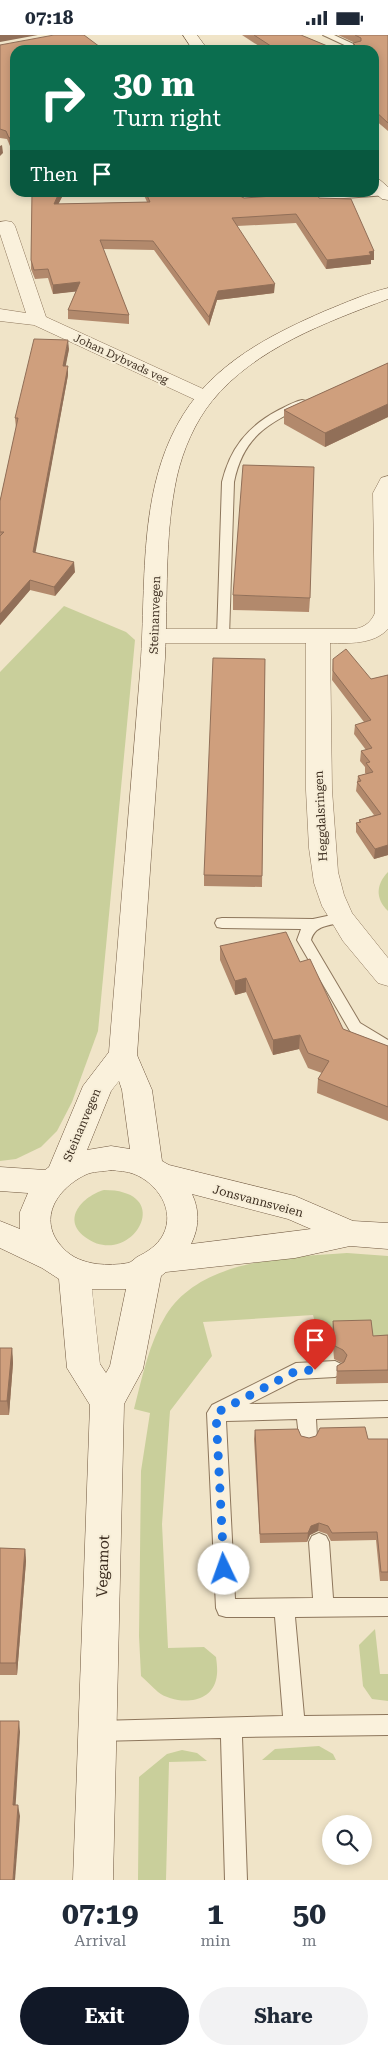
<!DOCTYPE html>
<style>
:root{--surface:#fff;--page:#f2f2f3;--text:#1f2937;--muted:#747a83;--accent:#111827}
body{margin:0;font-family:"Roboto Serif",serif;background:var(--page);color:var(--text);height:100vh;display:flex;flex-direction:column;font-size:19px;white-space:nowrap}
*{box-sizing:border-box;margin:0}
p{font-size:16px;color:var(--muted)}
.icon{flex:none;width:28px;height:28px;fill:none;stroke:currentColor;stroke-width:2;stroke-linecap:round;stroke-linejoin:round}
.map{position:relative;height:1845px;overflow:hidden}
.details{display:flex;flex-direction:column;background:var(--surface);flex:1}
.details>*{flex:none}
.banner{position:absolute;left:10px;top:10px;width:369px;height:152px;border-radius:15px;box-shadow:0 2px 8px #0003;background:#0b6e4f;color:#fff;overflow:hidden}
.tools{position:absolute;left:322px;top:1780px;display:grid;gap:10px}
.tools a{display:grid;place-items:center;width:50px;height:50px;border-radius:50%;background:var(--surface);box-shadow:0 2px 8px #0003;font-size:25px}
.pin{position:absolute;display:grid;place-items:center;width:42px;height:42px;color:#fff;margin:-51px -21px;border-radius:50% 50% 50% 0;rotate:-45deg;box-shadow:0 0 5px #0007}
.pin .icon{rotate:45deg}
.me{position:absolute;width:55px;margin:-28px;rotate:357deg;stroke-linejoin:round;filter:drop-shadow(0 0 4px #0008)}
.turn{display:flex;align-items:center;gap:18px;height:105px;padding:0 20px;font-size:22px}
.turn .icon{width:65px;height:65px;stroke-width:2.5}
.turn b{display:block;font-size:35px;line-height:42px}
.then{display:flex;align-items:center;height:48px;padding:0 20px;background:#0003;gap:10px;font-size:19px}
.eta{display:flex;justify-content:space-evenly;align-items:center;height:85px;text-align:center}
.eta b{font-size:30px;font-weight:700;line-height:35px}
.action{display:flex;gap:10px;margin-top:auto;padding:10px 20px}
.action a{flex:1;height:58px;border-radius:30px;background:var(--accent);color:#fff;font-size:20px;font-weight:700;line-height:58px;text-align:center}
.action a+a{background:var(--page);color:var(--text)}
.status{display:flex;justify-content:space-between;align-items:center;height:35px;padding:0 25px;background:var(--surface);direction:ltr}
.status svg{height:14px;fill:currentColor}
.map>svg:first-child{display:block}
</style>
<div class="status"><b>07:18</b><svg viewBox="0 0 49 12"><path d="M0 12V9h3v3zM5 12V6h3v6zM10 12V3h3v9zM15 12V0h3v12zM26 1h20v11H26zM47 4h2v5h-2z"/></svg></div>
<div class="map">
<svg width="388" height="1845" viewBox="0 0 388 1845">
<rect width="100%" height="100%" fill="#f0e4c8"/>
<!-- green -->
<g fill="#c9cf9b">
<polygon points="64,571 126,597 135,605 98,996 72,1067 57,1096 41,1112 16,1124 0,1126 0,637"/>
<path d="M388,837V876C375,864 376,849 388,837Z"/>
<path d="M104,1155C179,1155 130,1236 85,1202C61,1184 83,1161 104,1155Z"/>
<path d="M347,1218L388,1221V1313L332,1298L318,1299L313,1280L203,1287L212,1321L170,1376L162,1489L168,1613L204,1612L216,1622C217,1630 218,1637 216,1645C210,1670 175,1670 158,1657C152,1652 147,1646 141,1641L139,1601L141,1436L150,1378L134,1374C142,1343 149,1308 166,1280C201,1224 287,1222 347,1218Z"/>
<polygon points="375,1594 380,1639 388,1639 388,1666 372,1664 363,1651 359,1610"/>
<polygon points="319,1711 333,1719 336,1725 262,1725 275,1714"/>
<polygon points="182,1715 197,1718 207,1726 169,1727 166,1845 138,1845 139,1742 167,1719"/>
</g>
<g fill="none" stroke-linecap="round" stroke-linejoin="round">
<defs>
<g id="lane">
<polygon points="323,0 334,0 360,12 353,14"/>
<polygon points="385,155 388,156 388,160 300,166 295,163 300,160 374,158 374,156"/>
<path d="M302,365L306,366L307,368L306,370C267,389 243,402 234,447L229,602L223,606L219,605L217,602L222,447C230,414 247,392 277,376C285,372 293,367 302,365Z"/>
<path d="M341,878L346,879L348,883L346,887C333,890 315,889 311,905L360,988L388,1005V1018L358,1003L350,996L297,905L301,894L222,893L217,892L215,888L217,884L222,883L313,884Z"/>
<polygon points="335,1326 341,1329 344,1334 341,1339 335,1342 298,1344 249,1369 388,1366 388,1382 316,1384 317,1402 315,1408 308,1410 301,1408 299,1402 297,1384 226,1386 235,1564 313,1563 309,1507 312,1501 319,1498 326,1501 329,1507 333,1563 388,1563 388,1581 295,1582 304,1681 388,1680 388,1700 242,1702 247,1845 225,1845 221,1703 98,1706 91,1703 88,1696 91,1689 98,1686 283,1681 275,1582 226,1582 219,1580 216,1573 207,1378 212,1370 296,1328"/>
</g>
<g id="street">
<polygon points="6,186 12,187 15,191 46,282 212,358 215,362 212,366 205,368 198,366 34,290 0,286 0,274 26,278 0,199 0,187"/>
<path d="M388,441V594C373,610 349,608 330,608L332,755L338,837L344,860L352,878L388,923V951L378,948L343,906L322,871L314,848L309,813L306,755V608H155L147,606L143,601L147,596L155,594H355C365,592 371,587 375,578L373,458L381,443Z"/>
</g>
<g id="secondary">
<polygon points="183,0 197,0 208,15 193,15"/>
<polygon points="374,144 380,145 388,152 388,165 382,164 374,157"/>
<path d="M388,253V264C327,287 255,313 212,366C195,387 183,415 177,441C164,501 168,563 165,623C156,756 146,888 137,1020L152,1055L162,1126L169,1130L295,1161L353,1186L388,1188V1214L350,1211L295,1223L166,1237L161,1241L143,1334L124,1369L113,1845H73L90,1370L67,1333L59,1244L42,1233L0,1213V1186L20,1194V1177L28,1158L0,1156V1132L45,1135L49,1132L83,1051L109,1017C119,891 130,764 140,638C147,552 136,456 183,380C215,328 270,300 325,276C345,268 367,258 388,253ZM119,1046L122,1055L130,1114L111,1111L87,1115L111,1056ZM111,1135C118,1136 127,1136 134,1139C157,1148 176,1175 163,1200C157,1211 147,1217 137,1222C134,1224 132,1227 128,1228C118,1230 107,1230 97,1229C84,1227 72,1223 63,1213C37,1186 55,1155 85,1140C93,1136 102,1137 111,1135ZM192,1159L288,1184L311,1194L191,1209C199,1193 200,1176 192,1159ZM92,1254H126L110,1331L106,1338L100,1329Z"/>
</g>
</defs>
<!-- lane casing -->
<use href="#lane" stroke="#8d765c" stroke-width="2"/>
<!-- street casing -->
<use href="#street" stroke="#8d765c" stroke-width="1"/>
<!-- secondary casing -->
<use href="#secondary" stroke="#6f573f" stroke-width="1"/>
<!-- lane -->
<use href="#lane" fill="#faf1dc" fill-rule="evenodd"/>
<!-- street -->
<use href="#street" fill="#faf1dc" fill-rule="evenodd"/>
<!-- secondary -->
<use href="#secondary" fill="#faf1dc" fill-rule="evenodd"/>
</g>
<!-- wall -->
<g fill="#b2896c" fill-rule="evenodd">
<polygon points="242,0 301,0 337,15 265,15"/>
<polygon points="338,0 388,0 388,96 374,84 374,15 353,15 353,8 355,8"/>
<polygon points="0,10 15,15 15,106 10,111 7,104 0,103"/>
<path d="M32,158H64L58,169L147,167L143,158H313L319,163L374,216V225H371V229L326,234L296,188L237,191L274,258L217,265L209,291L154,215L103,214L129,280V289L68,284V275L76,256L53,259L48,243L35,244L31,234ZM289,160L244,163H243L244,162Z"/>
<polygon points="69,314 65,331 68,340 35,517 75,537 55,561 30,555 0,590 0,466 16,393 15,383"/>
<polygon points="388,328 388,382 325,412 284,389 284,375"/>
<polygon points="233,560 310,563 309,577 233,575"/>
<polygon points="265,624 262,852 204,851 204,840"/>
<polygon points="333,624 371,644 388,640 388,820 374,824 356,797 356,788 359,787 359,785 374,780 356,756 358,741 366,739 365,738 365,732 360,726 361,716 366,715 354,699 355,690 364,687 332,645"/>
<polygon points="220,911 300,927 343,994 388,1011 388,1086 317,1058 318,1044 322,1038 308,1033 299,1014 273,1020 246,957 235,960 220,925"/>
<polygon points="333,1286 373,1301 388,1300 388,1348 336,1349 337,1331 342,1328 334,1324 332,1298"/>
<polygon points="0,1313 12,1313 13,1328 9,1380 0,1380"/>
<polygon points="255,1395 301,1401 309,1403 368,1404 388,1404 388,1546 380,1546 376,1505 331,1506 327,1499 318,1496 310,1500 307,1507 260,1508 254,1404"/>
<polygon points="0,1513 25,1514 26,1526 17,1640 0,1640"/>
</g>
<!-- shaded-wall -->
<g fill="#916f58">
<polygon points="0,0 38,0 0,7"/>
<polygon points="15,97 15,106 10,111 9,103"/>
<polygon points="2,110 3,118 0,121 0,111"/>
<polygon points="59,158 64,158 54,178 54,169"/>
<polygon points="238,158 244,158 244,162 238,165"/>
<polygon points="374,216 374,225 371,225 371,229 326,234 327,225"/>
<polygon points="80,247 81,256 53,259 53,250"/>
<polygon points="275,249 274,258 217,265 209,291 209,282 218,256"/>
<polygon points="68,305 69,314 64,340 63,331"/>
<polygon points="68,331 68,340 34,526 33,517"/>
<polygon points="388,369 388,382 325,412 325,398"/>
<polygon points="74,527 75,537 55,561 54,552"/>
<polygon points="30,545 30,555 0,590 0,579"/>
<polygon points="388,810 388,820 374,824 375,814"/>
<polygon points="246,943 246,957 235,960 235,946"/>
<polygon points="300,1000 299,1014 273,1020 273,1005"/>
<polygon points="12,1313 13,1328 9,1380 7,1366"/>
<polygon points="319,1488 318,1496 310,1500 307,1507 308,1498 311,1491"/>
<polygon points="25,1514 26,1526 17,1640 16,1628"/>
<polygon points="19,1686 20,1697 15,1781 13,1770"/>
<polygon points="18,1770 20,1781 15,1845 13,1845"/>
</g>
<!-- building -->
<g fill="#cf9f7d" stroke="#916f58">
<polygon points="54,0 84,0 104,15 15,15 15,97 9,103 6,96 0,94 0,10"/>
<polygon points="254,0 301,0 337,15 277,15"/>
<polygon points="355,0 388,0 388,88 374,75 374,30 379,32 374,28 374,15 360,15 353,8 361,6 361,3"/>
<polygon points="32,158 59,158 54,169 150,167 146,158 238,158 238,160 244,163 317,158 319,163 351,164 374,216 369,217 371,220 327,225 296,179 232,183 275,249 218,256 209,282 153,206 100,205 129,280 68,275 80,247 53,250 48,234 34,235 31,225"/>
<polygon points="34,304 68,305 63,331 68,331 33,517 74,527 54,552 30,545 0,579 0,501 4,497 0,497 0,466 18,383 15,383"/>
<polygon points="388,328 388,369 325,398 284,375"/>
<polygon points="243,430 314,432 310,563 233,560"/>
<polygon points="346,614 371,644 388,640 388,810 375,814 356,788 361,787 359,785 381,779 357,747 361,746 358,741 373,737 366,728 370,727 361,716 372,713 355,690 371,685 333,636 333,624"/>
<polygon points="213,623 265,624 262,841 204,840"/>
<polygon points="286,897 300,927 310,924 343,994 388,1011 388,1072 318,1044 329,1026 308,1018 300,1000 273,1005 246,943 235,946 220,911"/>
<polygon points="371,1285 373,1301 388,1300 388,1335 337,1336 337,1331 344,1327 347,1320 343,1315 335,1311 333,1286"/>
<polygon points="0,1313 12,1313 7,1366 0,1366"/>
<polygon points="365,1392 368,1404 388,1404 388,1537 381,1537 377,1497 332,1498 328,1491 319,1488 311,1491 308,1498 260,1499 255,1395 298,1394 301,1401 309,1403 316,1401 320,1393"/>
<polygon points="0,1513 25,1514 16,1628 0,1628"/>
<polygon points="0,1686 19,1686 13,1770 18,1770 13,1845 0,1845"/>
</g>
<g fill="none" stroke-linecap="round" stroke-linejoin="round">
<!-- route -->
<polyline stroke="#1a73e8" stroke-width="9" stroke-dasharray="0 16.2" points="224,1534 216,1378 296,1336 315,1335"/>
</g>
<g text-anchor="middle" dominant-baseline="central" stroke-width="4" stroke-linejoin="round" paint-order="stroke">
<!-- far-street labels -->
<g font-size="11" fill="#3d2e20" stroke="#f7eed8">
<text transform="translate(121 324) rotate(25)">Johan Dybvads veg</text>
</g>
<!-- street labels -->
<g font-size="12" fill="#3d2e20" stroke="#f7eed8">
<text transform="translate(155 580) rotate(-88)">Steinanvegen</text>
<text transform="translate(321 781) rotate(-93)">Heggdalsringen</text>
<text transform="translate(82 1090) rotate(-67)">Steinanvegen</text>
<text transform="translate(258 1166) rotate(15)">Jonsvannsveien</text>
</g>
<!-- near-street labels -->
<g font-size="15" fill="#3d2e20" stroke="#f7eed8">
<text transform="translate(103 1531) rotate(-88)">Vegamot</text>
</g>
</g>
</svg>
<div class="tools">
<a><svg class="icon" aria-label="search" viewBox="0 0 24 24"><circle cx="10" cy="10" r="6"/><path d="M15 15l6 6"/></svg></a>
</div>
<div class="pin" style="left:315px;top:1335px;background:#d93025"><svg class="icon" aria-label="arrive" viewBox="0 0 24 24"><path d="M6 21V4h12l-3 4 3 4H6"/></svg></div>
<svg class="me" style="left:224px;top:1534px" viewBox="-20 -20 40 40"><circle r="19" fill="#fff"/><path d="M0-13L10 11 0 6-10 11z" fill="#1a73e8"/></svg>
<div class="banner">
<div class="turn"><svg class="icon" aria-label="right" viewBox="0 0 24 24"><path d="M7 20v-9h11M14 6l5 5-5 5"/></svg><div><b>30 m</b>Turn right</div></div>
<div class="then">Then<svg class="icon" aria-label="arrive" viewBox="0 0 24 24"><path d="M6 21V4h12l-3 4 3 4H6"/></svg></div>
</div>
</div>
<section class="details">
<div class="eta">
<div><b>07:19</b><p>Arrival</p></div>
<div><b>1</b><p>min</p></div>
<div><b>50</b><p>m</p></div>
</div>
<div class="action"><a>Exit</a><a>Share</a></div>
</section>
